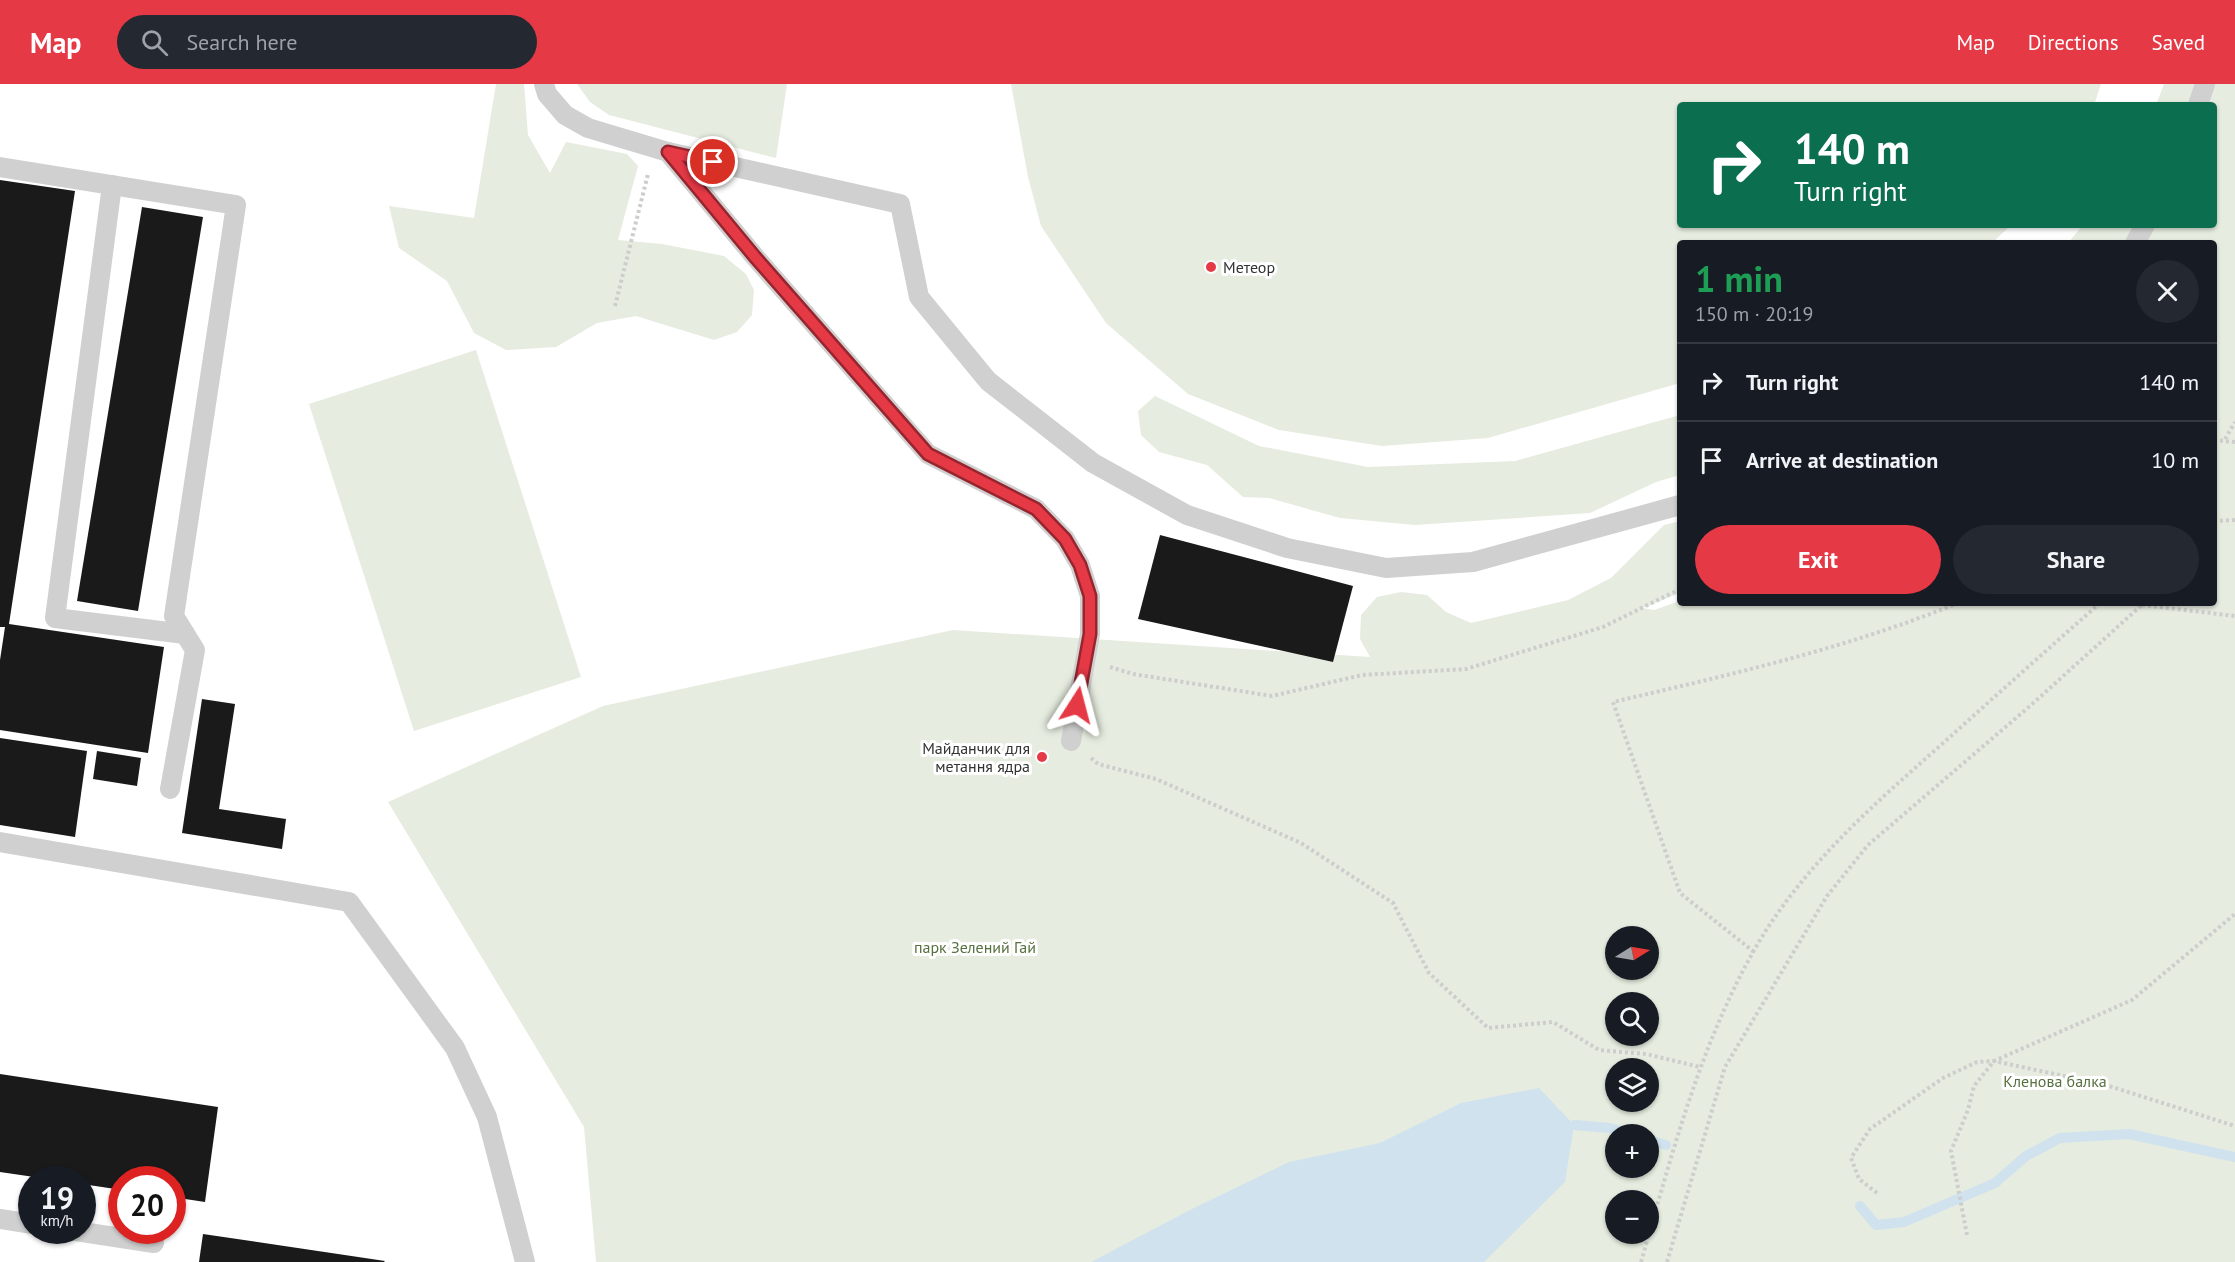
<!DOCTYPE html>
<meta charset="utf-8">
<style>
:root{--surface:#171b24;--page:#242831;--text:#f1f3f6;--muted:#9ea1a6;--line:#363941;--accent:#e63946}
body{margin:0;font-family:"PT Sans",sans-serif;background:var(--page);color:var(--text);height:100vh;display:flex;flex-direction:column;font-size:22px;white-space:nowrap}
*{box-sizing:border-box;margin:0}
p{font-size:20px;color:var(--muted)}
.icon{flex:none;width:33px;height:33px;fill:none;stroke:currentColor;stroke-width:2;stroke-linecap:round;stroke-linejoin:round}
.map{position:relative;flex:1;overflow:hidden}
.side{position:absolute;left:1677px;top:156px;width:540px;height:366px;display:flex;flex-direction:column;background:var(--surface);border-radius:6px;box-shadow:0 2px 4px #0004}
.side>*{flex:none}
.guide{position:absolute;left:1677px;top:18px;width:540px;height:126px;border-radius:6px;box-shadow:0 2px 4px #0004;background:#0b6e4f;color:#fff;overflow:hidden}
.needle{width:39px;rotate:79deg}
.tools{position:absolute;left:1605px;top:842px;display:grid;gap:12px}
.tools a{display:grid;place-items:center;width:54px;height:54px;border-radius:50%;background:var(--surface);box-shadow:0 2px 4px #0004;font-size:30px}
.speed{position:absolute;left:18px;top:1082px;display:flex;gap:12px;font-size:30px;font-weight:700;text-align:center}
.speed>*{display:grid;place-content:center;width:78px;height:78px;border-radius:50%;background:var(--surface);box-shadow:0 2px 4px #0004;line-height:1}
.speed small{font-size:15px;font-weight:400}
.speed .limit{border:9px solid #d22;background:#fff;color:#111}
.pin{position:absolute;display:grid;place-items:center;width:51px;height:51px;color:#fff;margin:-26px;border:3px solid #fff;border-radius:50%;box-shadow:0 2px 6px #0007}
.me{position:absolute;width:66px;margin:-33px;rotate:9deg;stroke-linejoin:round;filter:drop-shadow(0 0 4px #0008)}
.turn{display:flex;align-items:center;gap:21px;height:126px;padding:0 18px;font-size:27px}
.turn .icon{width:78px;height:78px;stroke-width:2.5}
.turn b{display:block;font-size:42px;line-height:51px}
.round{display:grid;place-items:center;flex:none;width:63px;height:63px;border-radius:32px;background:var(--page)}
.head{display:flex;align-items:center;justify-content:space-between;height:102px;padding:0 18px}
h1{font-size:36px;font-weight:700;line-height:45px;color:#1e9e55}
.action{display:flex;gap:12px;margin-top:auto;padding:12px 18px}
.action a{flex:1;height:69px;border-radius:36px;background:var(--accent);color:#fff;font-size:24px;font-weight:700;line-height:69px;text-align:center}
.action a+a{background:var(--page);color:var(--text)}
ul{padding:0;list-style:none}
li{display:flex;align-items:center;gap:18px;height:78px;padding:0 18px;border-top:2px solid var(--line)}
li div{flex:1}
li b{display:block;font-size:22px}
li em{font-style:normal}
header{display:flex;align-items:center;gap:36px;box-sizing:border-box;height:84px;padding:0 30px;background:var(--accent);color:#fff}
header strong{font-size:28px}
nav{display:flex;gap:33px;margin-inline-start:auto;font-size:21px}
.search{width:420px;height:54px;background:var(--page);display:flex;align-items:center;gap:15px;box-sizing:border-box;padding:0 21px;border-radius:33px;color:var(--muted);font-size:22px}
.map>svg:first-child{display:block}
</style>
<header>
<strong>Map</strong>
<div class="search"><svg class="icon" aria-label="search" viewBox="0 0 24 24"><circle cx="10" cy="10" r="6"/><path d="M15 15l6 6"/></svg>Search here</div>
<nav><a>Map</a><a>Directions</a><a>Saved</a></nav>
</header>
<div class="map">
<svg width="2235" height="1178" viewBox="0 0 2235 1178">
<rect width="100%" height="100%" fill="#fff"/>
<!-- green -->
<g fill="#e6ecdf" fill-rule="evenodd">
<polygon points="496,0 524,0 528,51 550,89 566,58 627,70 638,82 618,156 662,160 724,172 746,190 754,206 752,231 737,248 714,256 636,232 597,239 556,263 506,266 474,249 447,197 399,164 389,122 474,134"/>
<polygon points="577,0 787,0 776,74 609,31 590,18"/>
<polygon points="1011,0 2101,0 2094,21 1680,21 1680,141 2011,141 1992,159 1680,159 1680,299 1488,354 1382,362 1279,346 1188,310 1106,239 1041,142 1028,93"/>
<path d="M2164,0H2235V1178H596L584,1043L388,718L603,622L953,546L1370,573L1360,555L1361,531L1377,513L1401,508L1427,511L1446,528L1471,539L1568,516L1611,494L1664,441L1680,437V509L1643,524L1654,526L1680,517V519H2214V159H2068L2083,141H2214V21H2156ZM1616,852H1648V885H1616ZM1616,918H1648V951H1616ZM1616,984H1648V1017H1616ZM1616,1050H1648V1083H1616ZM1616,1116H1648V1149H1616Z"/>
<polygon points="476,266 581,593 414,647 309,320"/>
<polygon points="1155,312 1259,362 1368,383 1515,377 1680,331 1680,391 1656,398 1590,429 1415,441 1340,434 1269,414 1243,413 1207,381 1159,368 1141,351 1138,327"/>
</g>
<!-- water -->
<polygon fill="#cfe2ee" points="1539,1004 1574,1041 1565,1098 1484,1178 1091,1178 1190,1126 1289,1078 1380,1059 1461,1019"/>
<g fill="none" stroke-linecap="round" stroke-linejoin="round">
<!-- stream -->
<g stroke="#cfe2ee" stroke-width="10">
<polyline points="1574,1041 1610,1044 1630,1050"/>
<polyline points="1648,1056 1666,1061"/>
<polyline points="1860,1122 1876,1141 1904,1138 1995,1099 2026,1072 2060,1054 2129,1050 2235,1073"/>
</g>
</g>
<!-- building -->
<g fill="#1a1a1a">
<polygon points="0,96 75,107 9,540 164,563 148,669 0,646 0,576 5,543 0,543"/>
<polygon points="142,123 203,133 138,527 77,517"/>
<polygon points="1160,451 1353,502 1333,578 1138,535"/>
<polygon points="202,615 235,620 219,725 286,735 282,765 182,749"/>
<polygon points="0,654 87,667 75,753 0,741"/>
<polygon points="97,667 141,674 137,702 93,695"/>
<polygon points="0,990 218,1023 205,1118 172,1113 172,1095 122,1095 122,1106 82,1100 82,1095 48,1095 0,1088"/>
<polygon points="203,1150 385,1177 384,1178 199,1178"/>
</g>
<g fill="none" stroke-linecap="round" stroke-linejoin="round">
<!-- path -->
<g stroke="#cdcdcd" stroke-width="4" stroke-dasharray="3 3" stroke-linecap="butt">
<polyline points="615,222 648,90"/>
<polyline points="2225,355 2235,338"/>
<polyline points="2214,356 2235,358"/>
<polyline points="2214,437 2235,436"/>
<polyline points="2142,521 2235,532"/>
<polyline points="1110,583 1133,590 1272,612 1362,591 1466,585 1603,543 1680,505"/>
<polyline points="1091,674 1098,680 1156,695 1301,759 1393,819 1429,889 1488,944 1553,938 1599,966 1646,970 1700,983"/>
<path d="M1754,868L1680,809L1613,618C1729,591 1848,564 1958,519"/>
<polyline points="1877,1109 1859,1095 1851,1074 1870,1045 1943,994 1977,978 1994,977 2106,1001 2235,1042"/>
<polyline points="1967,1151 1951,1067 1968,1026 1974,1002 1994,977 2132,916 2235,830"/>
<path d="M1641,1178C1673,1067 1701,956 1760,856C1807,779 1874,720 1941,661C1994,613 2047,566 2100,519"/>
<polyline points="1667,1178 1725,983 1827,812 1868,761 2030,622 2144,519"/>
</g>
<!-- lane -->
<g stroke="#d0d0d0" stroke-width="20">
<polyline points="544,0 547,10 565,31 588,44 668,68 900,120 919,213 988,297 1093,379 1187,431 1287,464 1386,484 1473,478 1680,421"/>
<polyline points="2198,21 2205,0"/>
<polyline points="668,68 755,173 928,370 1036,425 1065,455 1080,481 1090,512 1090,550 1071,657"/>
<polyline points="0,83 236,121 174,532 195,566 170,705"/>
<polyline points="112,101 55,534 185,550"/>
<polyline points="2135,159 2145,141"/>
<polyline points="0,758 349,818 455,964 487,1033 525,1178"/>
<polyline points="0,1135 32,1140"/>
<polyline points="69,1146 154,1159"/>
</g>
</g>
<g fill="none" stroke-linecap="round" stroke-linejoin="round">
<defs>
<polyline id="route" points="713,78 668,68 755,173 928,370 1036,425 1065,455 1080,481 1090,512 1090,550 1077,621"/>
</defs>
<!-- route casing -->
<use href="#route" stroke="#96252e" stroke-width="15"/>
<!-- route -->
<use href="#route" stroke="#e63946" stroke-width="10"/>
</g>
<!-- markers -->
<g fill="#e63946" stroke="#fff" stroke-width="2">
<circle cx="1211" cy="183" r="6"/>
<circle cx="1042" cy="673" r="6"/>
</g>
<g text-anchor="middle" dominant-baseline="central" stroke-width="6" stroke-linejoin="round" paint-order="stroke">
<!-- poi labels -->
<g font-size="16" fill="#333" stroke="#fff" text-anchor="start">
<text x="1223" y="183">Метеор</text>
<text x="1030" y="664" text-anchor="end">Майданчик для<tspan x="1030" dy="18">метання ядра</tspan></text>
</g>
<!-- park labels -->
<g font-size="16" fill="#56703f" stroke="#fff">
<text x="975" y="863">парк Зелений Гай</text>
<text x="2055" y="997">Кленова балка</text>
</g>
</g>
</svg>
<div class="tools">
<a><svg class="needle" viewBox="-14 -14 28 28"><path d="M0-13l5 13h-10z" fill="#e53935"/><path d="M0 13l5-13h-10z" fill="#9ea1a6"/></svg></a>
<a><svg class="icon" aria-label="search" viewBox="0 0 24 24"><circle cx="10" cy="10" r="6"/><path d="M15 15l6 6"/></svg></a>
<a><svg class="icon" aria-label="layers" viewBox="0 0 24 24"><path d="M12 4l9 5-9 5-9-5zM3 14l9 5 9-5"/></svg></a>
<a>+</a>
<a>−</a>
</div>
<div class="speed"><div>19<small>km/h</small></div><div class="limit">20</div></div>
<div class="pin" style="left:713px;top:78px;background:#d93025"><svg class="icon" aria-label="arrive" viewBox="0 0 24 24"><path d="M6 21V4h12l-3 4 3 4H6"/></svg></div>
<svg class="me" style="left:1077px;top:621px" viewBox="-20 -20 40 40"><path d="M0-17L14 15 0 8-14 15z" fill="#e63946" stroke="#fff" stroke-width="4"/></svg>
<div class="guide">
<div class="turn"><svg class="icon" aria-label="right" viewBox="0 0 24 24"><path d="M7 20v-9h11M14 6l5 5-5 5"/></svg><div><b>140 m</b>Turn right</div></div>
</div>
<section class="side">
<div class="head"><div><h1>1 min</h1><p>150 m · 20:19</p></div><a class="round"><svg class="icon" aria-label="close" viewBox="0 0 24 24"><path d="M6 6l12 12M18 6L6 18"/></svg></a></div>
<ul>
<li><svg class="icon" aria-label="right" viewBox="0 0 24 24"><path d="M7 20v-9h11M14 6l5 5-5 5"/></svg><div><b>Turn right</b></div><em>140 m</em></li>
<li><svg class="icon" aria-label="arrive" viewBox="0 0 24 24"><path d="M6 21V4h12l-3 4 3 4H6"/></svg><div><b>Arrive at destination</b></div><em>10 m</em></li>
</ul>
<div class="action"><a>Exit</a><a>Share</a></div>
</section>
</div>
